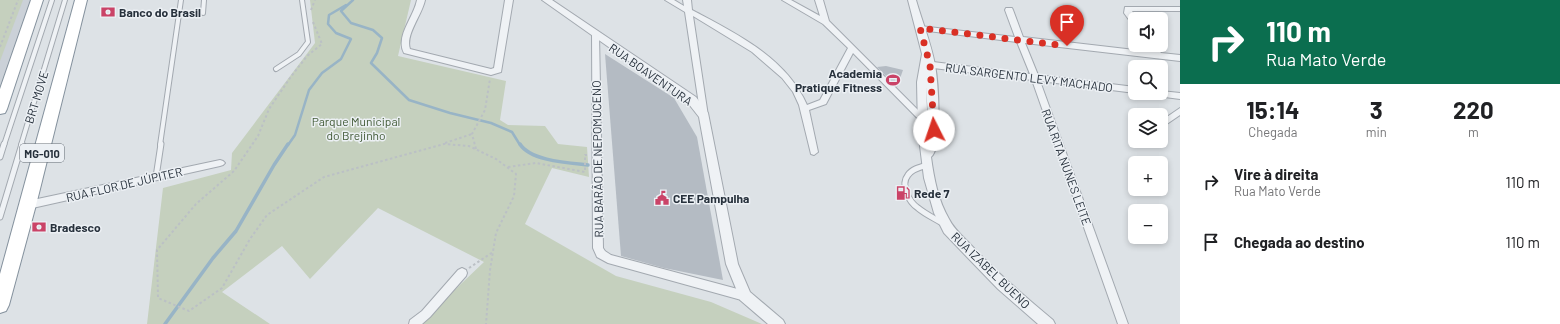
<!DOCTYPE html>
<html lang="pt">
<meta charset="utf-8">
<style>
:root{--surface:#fff;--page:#f2f2f2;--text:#202124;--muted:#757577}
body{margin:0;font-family:Barlow,sans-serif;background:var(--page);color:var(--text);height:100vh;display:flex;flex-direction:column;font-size:15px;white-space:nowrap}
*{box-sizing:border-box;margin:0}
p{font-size:13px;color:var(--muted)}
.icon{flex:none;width:22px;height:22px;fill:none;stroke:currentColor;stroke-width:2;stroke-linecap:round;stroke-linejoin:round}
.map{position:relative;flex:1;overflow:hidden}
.sheet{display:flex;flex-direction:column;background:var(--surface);width:380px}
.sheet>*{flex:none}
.hud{background:#0b6e4f;color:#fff;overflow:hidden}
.tools{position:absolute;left:1128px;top:12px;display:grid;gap:8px}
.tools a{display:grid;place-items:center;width:40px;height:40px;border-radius:6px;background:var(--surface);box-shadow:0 2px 6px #0003;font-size:20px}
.pin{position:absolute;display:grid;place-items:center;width:34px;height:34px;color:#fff;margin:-41px -17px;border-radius:50% 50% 50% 0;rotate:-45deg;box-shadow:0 0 4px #0007}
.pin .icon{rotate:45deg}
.me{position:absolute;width:44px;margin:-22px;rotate:356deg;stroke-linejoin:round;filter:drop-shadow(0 0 3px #0008)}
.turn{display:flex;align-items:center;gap:14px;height:84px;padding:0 20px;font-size:18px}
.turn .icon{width:52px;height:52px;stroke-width:2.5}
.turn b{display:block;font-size:28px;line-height:34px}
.eta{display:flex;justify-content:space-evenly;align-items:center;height:68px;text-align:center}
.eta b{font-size:24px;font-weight:700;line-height:28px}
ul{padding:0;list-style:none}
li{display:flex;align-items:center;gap:12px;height:60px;padding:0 20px}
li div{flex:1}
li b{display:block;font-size:15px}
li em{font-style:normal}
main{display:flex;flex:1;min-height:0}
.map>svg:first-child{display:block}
</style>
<main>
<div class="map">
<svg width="1180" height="324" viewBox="0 0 1180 324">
<rect width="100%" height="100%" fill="#dde2e6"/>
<!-- built -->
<polygon fill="#cbd1d8" points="0,0 31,0 0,88"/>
<!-- green -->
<g fill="#c5d0be">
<polygon points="0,0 23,0 0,61"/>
<polygon points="310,0 411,0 398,56 506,81 500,120 508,125 545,126 558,144 587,147 589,177 552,168 525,224 616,276 711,302 762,324 419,324 484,262 378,208 310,279 282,246 222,292 270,324 147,324 163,188 231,170 232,153 315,43"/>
</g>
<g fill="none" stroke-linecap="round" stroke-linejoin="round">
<!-- stream-far1 -->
<g stroke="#98b4c6" stroke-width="2.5">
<polyline points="353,0 341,11 351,23 373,30 382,38 377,53 371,63 409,100 450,113 491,123 512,132 520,145"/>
<polyline points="288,145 295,135 309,90 322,73 341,59 351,39 336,33 328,24 329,15 346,5"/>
</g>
<!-- stream -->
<g stroke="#98b4c6" stroke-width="3.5">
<path d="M520,144C530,161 570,163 588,165"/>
<polyline points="165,324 213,258 236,231 274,165 288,144"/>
</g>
</g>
<!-- building -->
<g fill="#b4bbc3">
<polygon points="605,54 674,98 697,137 723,280 664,268 621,256"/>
<polygon points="886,66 903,70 897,87 877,67"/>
</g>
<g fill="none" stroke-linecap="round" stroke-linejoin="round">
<defs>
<g id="service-far1">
<polyline points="203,13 204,0"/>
<polyline points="276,69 299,54 308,42 302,0"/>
<polyline points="4,145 52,0"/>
<polyline points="21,145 65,0"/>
<polyline points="160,145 181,0"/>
</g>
<g id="service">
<polyline points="0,157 4,144"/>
<path d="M927,165C920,167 912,169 908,175C900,185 909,202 918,208C925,214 934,218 942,223"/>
<polyline points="156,177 161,144"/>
<polyline points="0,217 22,144"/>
</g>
<g id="minor">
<path d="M417,0H425C422,15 405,35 410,49L491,69L494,68L505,0H513L501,72L491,75L404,53C395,36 414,17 417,0Z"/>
<path d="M665,0H674L684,6L683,0H691L692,10C735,33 786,57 807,105L820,100L848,48L823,24L782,0H791L820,16L815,0H823L829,21L938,130L937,132H931L853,53L826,104L809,110L818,152L814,155L811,154L799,105L793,92L782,78L752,52L693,16L708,116L707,118H701L685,12Z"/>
<polygon points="1125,7 1180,7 1180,11 1132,11 1137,19 1135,19 1135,24 1132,24 1124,13"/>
<polygon points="1006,8 1012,8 1013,10 1023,37 1152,52 1147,45 1155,45 1161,53 1180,55 1180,61 1025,43 1038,75 1135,87 1135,93 1040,81 1128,324 1118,324 1032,80 925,67 921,64 925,61 1030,74 1017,42 920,30 916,28 920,26 1015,37 1005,10"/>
<polygon points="592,32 595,32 599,34 603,248 605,251 611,255 745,291 749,293 750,296 749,299 745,301 608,263 597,257 593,248"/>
<polygon points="1161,91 1180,93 1180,99 1157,96 1153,93 1161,93"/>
<polygon points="1180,108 1180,115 1161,128 1161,121"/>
<polygon points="220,160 223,161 225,163 223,165 220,166 28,209 25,208 23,205 25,202 28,201"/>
<polygon points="462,268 466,270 467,273 466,276 430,317 422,324 409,324 410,320 422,311 458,270"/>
</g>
<g id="tertiary">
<polygon points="542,0 552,0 696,97 708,113 738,264 750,292 783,320 785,324 768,324 740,300 739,296 726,264 699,117 688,103"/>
<path d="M908,0H916C922,21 931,43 935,65C938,80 943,148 931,157C934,179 938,200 949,219C954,229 963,237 971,245C996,272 1024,296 1053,320L1055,324H1038L998,289L967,257L944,233L934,213L924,178L918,130L917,82L922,54ZM926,87L929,130L928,131Z"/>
</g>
<g id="trunk">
<polygon points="31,0 43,0 7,109 5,113 0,114 0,89"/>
<polygon points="75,0 87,0 36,205 9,305 6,311 0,313 0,274"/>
</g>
</defs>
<!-- service-far1 casing -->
<use href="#service-far1" stroke="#a3a9b0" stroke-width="6"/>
<!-- service casing -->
<use href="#service" stroke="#a3a9b0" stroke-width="7"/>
<!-- minor casing -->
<use href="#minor" stroke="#a3a9b0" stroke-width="2"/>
<!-- tertiary casing -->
<use href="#tertiary" stroke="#a3a9b0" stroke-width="2"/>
<!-- trunk casing -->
<use href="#trunk" stroke="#84919d" stroke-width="2"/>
<!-- path -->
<g stroke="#bbc0c5" stroke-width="2" stroke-dasharray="2.5 2.5" stroke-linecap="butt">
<polyline points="311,10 315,0"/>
<polyline points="313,22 322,44 307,56 290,78 269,109 258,136 234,171 196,204 157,250 158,298 189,311 222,288 250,239 267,215 324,177 444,144 469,146 496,159 516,174 514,196 496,233 490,270 486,324"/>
<polyline points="0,47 18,0"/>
<polyline points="445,143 472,134"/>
<polyline points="476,149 472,134 485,110 490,79"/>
<polyline points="508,167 536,163 585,172 585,155 587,155"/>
<polyline points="469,268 493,252"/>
</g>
<!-- service-far1 -->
<use href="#service-far1" stroke="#eff2f5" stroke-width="4"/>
<!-- service -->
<use href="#service" stroke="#eff2f5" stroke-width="5"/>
<!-- minor -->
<use href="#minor" fill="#eff2f5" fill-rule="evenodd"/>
<!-- tertiary -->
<use href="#tertiary" fill="#eff2f5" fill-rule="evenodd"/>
<!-- trunk -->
<use href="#trunk" fill="#fff" fill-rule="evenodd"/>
</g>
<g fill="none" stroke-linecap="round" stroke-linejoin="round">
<!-- route -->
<polyline stroke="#d93025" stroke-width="7" stroke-dasharray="0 12.6" points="934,130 930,65 920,28 1067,46"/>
</g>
<!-- icons -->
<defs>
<symbol id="bank-bare" viewBox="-9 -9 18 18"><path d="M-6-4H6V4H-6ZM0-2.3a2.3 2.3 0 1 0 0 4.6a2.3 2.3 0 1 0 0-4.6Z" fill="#ca4367" stroke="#ecf0f4" stroke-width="2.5" paint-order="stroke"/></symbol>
<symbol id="stadium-bare" viewBox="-9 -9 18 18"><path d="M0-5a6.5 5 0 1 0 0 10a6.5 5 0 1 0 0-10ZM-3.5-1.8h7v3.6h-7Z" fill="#ca4367" stroke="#ecf0f4" stroke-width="2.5" paint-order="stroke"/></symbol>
<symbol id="fuel-bare" viewBox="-9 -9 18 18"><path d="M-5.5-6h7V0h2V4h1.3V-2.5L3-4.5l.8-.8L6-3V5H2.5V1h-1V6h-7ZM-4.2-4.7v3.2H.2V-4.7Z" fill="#ca4367" stroke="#ecf0f4" stroke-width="2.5" paint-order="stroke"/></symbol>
<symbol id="civic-bare" viewBox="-9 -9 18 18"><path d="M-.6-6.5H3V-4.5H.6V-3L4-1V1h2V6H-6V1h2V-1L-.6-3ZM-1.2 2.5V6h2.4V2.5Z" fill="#ca4367" stroke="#ecf0f4" stroke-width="2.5" paint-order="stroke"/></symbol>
</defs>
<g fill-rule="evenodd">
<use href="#bank-bare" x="98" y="2" width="20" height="20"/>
<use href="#stadium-bare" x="883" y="70" width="20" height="20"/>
<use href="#fuel-bare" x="893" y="183" width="20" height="20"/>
<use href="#civic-bare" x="652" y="188" width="20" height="20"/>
<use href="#bank-bare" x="29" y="217" width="20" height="20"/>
</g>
<g text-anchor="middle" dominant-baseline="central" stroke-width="3" stroke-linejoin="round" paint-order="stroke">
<!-- shield labels -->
<rect fill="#ecf0f4" stroke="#626a73" stroke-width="1" x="20" y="144" width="44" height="18" rx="3"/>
<g font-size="11" font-weight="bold" fill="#27313c">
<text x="42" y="153">MG-010</text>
</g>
<!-- poi labels -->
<g font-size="12" font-weight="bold" fill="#27313c" stroke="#ecf0f4" text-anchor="start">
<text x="119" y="12">Banco do Brasil</text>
<text x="882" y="73" text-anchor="end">Academia<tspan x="882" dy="14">Pratique Fitness</tspan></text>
<text x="914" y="193">Rede 7</text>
<text x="673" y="198">CEE Pampulha</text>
<text x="50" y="227">Bradesco</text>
</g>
<!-- street labels -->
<g font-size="12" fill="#27313c" stroke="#ecf0f4">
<text transform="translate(651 74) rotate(35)">RUA BOAVENTURA</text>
<text transform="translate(1029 77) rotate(7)">RUA SARGENTO LEVY MACHADO</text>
<text transform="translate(36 97) rotate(-73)">BRT MOVE</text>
<text transform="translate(597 159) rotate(-91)">RUA BARÃO DE NEPOMUCENO</text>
<text transform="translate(1067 167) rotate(70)">RUA RITA NUNES LEITE</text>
<text transform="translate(124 184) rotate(-13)">RUA FLOR DE JÚPITER</text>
<text transform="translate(991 270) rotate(44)">RUA IZABEL BUENO</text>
</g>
<!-- park labels -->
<g font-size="12" fill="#3f5834" stroke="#ecf0f4">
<text x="356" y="121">Parque Municipal<tspan x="356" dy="14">do Brejinho</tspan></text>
</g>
</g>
</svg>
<div class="tools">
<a><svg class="icon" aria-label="sound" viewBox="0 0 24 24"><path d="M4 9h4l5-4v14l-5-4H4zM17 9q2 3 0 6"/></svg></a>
<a><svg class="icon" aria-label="search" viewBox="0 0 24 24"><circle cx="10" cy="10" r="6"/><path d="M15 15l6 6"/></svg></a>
<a><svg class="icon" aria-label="layers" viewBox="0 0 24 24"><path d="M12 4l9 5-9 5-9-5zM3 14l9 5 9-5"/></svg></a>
<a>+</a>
<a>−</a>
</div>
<div class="pin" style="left:1067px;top:46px;background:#d93025"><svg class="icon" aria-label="arrive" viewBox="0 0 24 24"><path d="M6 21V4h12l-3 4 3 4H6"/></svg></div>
<svg class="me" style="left:934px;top:130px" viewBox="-20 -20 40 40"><circle r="19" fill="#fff"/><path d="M0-13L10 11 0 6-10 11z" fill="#d93025"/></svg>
</div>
<section class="sheet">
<div class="hud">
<div class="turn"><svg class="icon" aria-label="right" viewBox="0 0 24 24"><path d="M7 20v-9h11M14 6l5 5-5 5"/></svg><div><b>110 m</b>Rua Mato Verde</div></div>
</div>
<div class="eta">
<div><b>15:14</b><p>Chegada</p></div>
<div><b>3</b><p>min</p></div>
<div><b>220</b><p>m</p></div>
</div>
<ul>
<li><svg class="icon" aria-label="right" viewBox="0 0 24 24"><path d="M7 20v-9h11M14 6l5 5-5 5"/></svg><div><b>Vire à direita</b><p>Rua Mato Verde</p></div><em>110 m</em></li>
<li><svg class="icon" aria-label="arrive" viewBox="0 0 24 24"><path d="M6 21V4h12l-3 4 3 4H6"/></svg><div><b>Chegada ao destino</b></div><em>110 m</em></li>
</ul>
</section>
</main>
